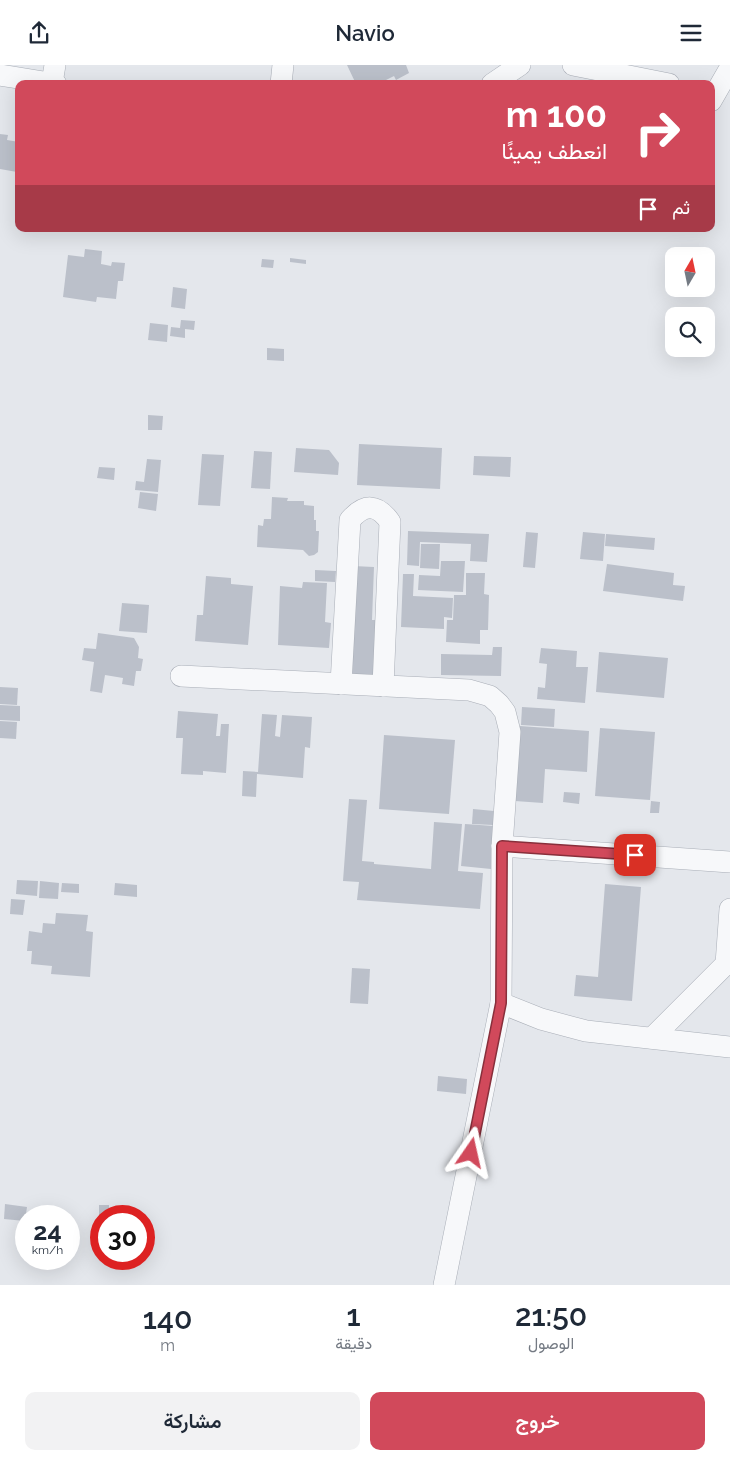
<!DOCTYPE html>
<html lang="ar">
<meta charset="utf-8">
<style>
:root{--surface:#fff;--page:#f2f2f3;--text:#1f2937;--muted:#747a83;--accent:#d1495b}
body{margin:0;font-family:Raleway,Vazirmatn,sans-serif;background:var(--page);color:var(--text);direction:rtl;height:100vh;display:flex;flex-direction:column;font-size:19px;white-space:nowrap}
*{box-sizing:border-box;margin:0}
p{font-size:16px;color:var(--muted)}
.icon{flex:none;width:28px;height:28px;fill:none;stroke:currentColor;stroke-width:2;stroke-linecap:round;stroke-linejoin:round}
.map{position:relative;height:1220px;overflow:hidden;direction:ltr}
.sheet{display:flex;flex-direction:column;background:var(--surface);flex:1}
.sheet>*{flex:none}
.hud{position:absolute;left:15px;top:15px;width:700px;height:152px;border-radius:10px;box-shadow:0 5px 20px #0002;direction:rtl;background:#d1495b;color:#fff;overflow:hidden}
.needle{width:32px;rotate:9deg}
.controls{position:absolute;left:665px;top:182px;display:grid;gap:10px}
.controls a{display:grid;place-items:center;width:50px;height:50px;border-radius:10px;background:var(--surface);box-shadow:0 5px 20px #0002;font-size:25px}
.speed{position:absolute;left:15px;top:1140px;display:flex;gap:10px;font-size:25px;font-weight:700;text-align:center}
.speed>*{display:grid;place-content:center;width:65px;height:65px;border-radius:50%;background:var(--surface);box-shadow:0 5px 20px #0002;line-height:1}
.speed small{font-size:12px;font-weight:400}
.speed .limit{border:8px solid #d22;background:#fff;color:#111}
.pin{position:absolute;display:grid;place-items:center;width:42px;height:42px;color:#fff;margin:-21px;border-radius:10px;box-shadow:0 2px 8px #0006}
.me{position:absolute;width:55px;margin:-28px;rotate:11deg;stroke-linejoin:round;filter:drop-shadow(0 0 4px #0008)}
.turn{display:flex;align-items:center;gap:18px;height:105px;padding:0 25px;font-size:22px}
.turn .icon{width:65px;height:65px;stroke-width:2.5}
.turn b{display:block;font-size:35px;line-height:42px}
.then{display:flex;align-items:center;height:48px;padding:0 25px;background:#0003;gap:10px;font-size:19px}
.eta{display:flex;justify-content:space-evenly;align-items:center;height:85px;text-align:center}
.eta b{font-size:30px;font-weight:600;line-height:35px}
.action{display:flex;gap:10px;margin-top:auto;padding:10px 25px}
.action a{flex:1;height:58px;border-radius:10px;background:var(--accent);color:#fff;font-size:20px;font-weight:600;line-height:58px;text-align:center}
.action a+a{background:var(--page);color:var(--text)}
header{display:flex;justify-content:space-between;align-items:center;height:65px;padding:0 25px;background:var(--surface);font-size:22px;font-weight:600}
.map>svg:first-child{display:block}
</style>
<header><svg class="icon" aria-label="menu" viewBox="0 0 24 24"><path d="M4 6h16M4 12h16M4 18h16"/></svg>Navio<svg class="icon" aria-label="share" viewBox="0 0 24 24"><path d="M12 15V3M7 8l5-5 5 5M5 13v7h14v-7"/></svg></header>
<div class="map">
<svg width="730" height="1220" viewBox="0 0 730 1220">
<rect width="100%" height="100%" fill="#e4e7ec"/>
<!-- building -->
<g fill="#bbc0ca">
<polygon points="347,0 406,0 409,8 396,15 394,11 378,19 356,19"/>
<polygon points="0,69 8,70 7,75 19,77 17,107 0,104"/>
<polygon points="85,184 102,186 101,199 111,201 112,197 125,198 123,216 118,216 116,234 97,232 96,237 63,232 68,190 84,192"/>
<polygon points="290,193 306,195 306,199 290,197"/>
<polygon points="262,194 274,195 273,203 261,202"/>
<polygon points="173,222 187,224 185,244 171,242"/>
<polygon points="181,255 195,256 194,265 185,264 185,273 170,271 171,262 180,263"/>
<polygon points="150,258 168,260 167,277 148,275"/>
<polygon points="267,283 284,284 284,296 267,295"/>
<polygon points="148,350 163,351 162,365 148,365"/>
<polygon points="359,379 442,383 440,424 357,420"/>
<polygon points="296,383 329,385 339,398 338,410 294,407"/>
<polygon points="254,386 272,387 270,424 251,423"/>
<polygon points="202,389 224,390 220,441 198,440"/>
<polygon points="474,391 511,392 510,412 473,410"/>
<polygon points="147,394 161,395 158,427 135,425 136,416 144,417"/>
<polygon points="99,402 115,403 114,415 97,413"/>
<polygon points="140,427 158,429 156,446 138,443"/>
<polygon points="272,432 288,433 287,436 304,436 304,440 314,441 314,455 316,455 316,466 319,466 318,487 314,490 309,491 303,485 257,482 258,460 263,461 264,454 271,454"/>
<polygon points="408,466 489,469 487,497 470,496 471,479 420,477 419,501 407,500"/>
<polygon points="526,467 538,468 535,503 523,502"/>
<polygon points="583,467 605,469 603,496 580,494"/>
<polygon points="606,469 655,473 654,485 605,481"/>
<polygon points="421,479 440,479 439,504 420,503"/>
<polygon points="441,496 465,496 463,527 418,525 419,510 440,511"/>
<polygon points="607,499 674,508 673,520 685,521 683,536 603,526"/>
<polygon points="353,501 374,502 372,555 378,555 376,610 349,609"/>
<polygon points="315,505 336,506 335,517 315,516"/>
<polygon points="466,508 485,508 484,529 489,530 488,565 480,565 480,579 446,577 447,555 453,555 454,530 466,530"/>
<polygon points="403,509 414,509 413,531 453,533 452,553 444,552 444,564 401,562"/>
<polygon points="206,511 231,513 231,519 253,521 248,580 195,576 197,550 203,550"/>
<polygon points="303,517 327,518 325,557 331,558 329,583 278,580 280,521 302,523"/>
<polygon points="122,538 149,540 147,568 119,566"/>
<polygon points="98,568 134,573 139,582 138,593 143,594 141,606 136,606 134,621 122,619 123,613 105,610 102,628 90,626 94,597 82,595 84,583 96,584"/>
<polygon points="493,582 502,582 501,611 441,610 441,589 492,590"/>
<polygon points="541,583 577,586 576,602 588,602 585,638 537,634 538,622 545,623 547,599 539,598"/>
<polygon points="599,587 668,593 664,633 596,627"/>
<polygon points="0,622 18,623 17,640 0,639"/>
<polygon points="0,640 20,641 20,656 0,655"/>
<polygon points="522,642 555,644 554,662 521,660"/>
<polygon points="178,646 218,649 216,671 220,671 221,659 229,659 226,708 203,706 203,710 181,709 183,673 176,673"/>
<polygon points="262,649 277,650 275,671 280,672 282,650 312,652 310,683 305,682 303,713 257,709 256,732 242,731 243,706 258,707"/>
<polygon points="0,656 17,657 16,674 0,673"/>
<polygon points="520,661 589,666 587,707 545,704 543,738 515,736"/>
<polygon points="600,663 655,667 650,735 595,731"/>
<polygon points="384,670 455,675 449,749 379,744"/>
<polygon points="564,727 580,728 579,739 563,737"/>
<polygon points="349,734 367,735 362,796 374,797 374,799 431,804 434,757 462,759 458,806 483,808 480,844 357,835 359,817 343,816"/>
<polygon points="651,736 660,737 659,748 650,748"/>
<polygon points="473,744 494,746 493,760 472,759"/>
<polygon points="465,759 494,761 491,804 461,801"/>
<polygon points="17,815 38,816 37,831 16,829"/>
<polygon points="40,816 59,818 58,834 39,833"/>
<polygon points="62,818 79,819 79,828 61,827"/>
<polygon points="115,818 137,820 137,832 114,830"/>
<polygon points="605,819 641,822 632,936 574,931 576,910 598,912"/>
<polygon points="11,834 25,835 23,850 10,849"/>
<polygon points="56,848 88,850 86,866 93,867 90,912 51,909 52,901 31,899 32,886 27,886 29,866 42,868 43,858 55,859"/>
<polygon points="352,903 370,904 368,939 350,938"/>
<polygon points="438,1011 467,1014 466,1029 437,1026"/>
<polygon points="5,1139 27,1142 25,1156 4,1154"/>
<polygon points="99,1140 109,1140 109,1151 101,1151 101,1158 99,1158"/>
</g>
<g fill="none" stroke-linecap="round" stroke-linejoin="round">
<defs>
<g id="street">
<polyline points="573,0 669,19"/>
<polyline points="0,10 56,19"/>
<polyline points="52,18 55,0"/>
<polyline points="281,19 283,0"/>
<polyline points="492,19 520,0"/>
<polyline points="711,36 730,3"/>
<polyline points="181,611 469,625 490,631 499,639 505,647 510,667 502,781 501,938 444,1220"/>
<path d="M341,619L350,455C364,439 377,438 390,457L383,621"/>
<polyline points="502,781 730,797"/>
<polyline points="501,938 541,954 586,966 730,982"/>
<polyline points="652,973 726,899 730,844"/>
</g>
</defs>
<!-- street casing -->
<use href="#street" stroke="#a9aeb7" stroke-width="22"/>
<!-- street -->
<use href="#street" stroke="#f7f8fa" stroke-width="21"/>
</g>
<g fill="none" stroke-linecap="round" stroke-linejoin="round">
<defs>
<polyline id="route" points="471,1088 501,938 502,781 635,790"/>
</defs>
<!-- route casing -->
<use href="#route" stroke="#882f3b" stroke-width="12"/>
<!-- route -->
<use href="#route" stroke="#d1495b" stroke-width="9"/>
</g>
</svg>
<div class="controls">
<a><svg class="needle" viewBox="-14 -14 28 28"><path d="M0-13l5 13h-10z" fill="#e53935"/><path d="M0 13l5-13h-10z" fill="#747a83"/></svg></a>
<a><svg class="icon" aria-label="search" viewBox="0 0 24 24"><circle cx="10" cy="10" r="6"/><path d="M15 15l6 6"/></svg></a>
</div>
<div class="speed"><div>24<small>km/h</small></div><div class="limit">30</div></div>
<div class="pin" style="left:635px;top:790px;background:#d93025"><svg class="icon" aria-label="arrive" viewBox="0 0 24 24"><path d="M6 21V4h12l-3 4 3 4H6"/></svg></div>
<svg class="me" style="left:471px;top:1088px" viewBox="-20 -20 40 40"><path d="M0-17L14 15 0 8-14 15z" fill="#d1495b" stroke="#fff" stroke-width="4"/></svg>
<div class="hud">
<div class="turn"><svg class="icon" aria-label="right" viewBox="0 0 24 24"><path d="M7 20v-9h11M14 6l5 5-5 5"/></svg><div><b>100 m</b>انعطف يمينًا</div></div>
<div class="then">ثم<svg class="icon" aria-label="arrive" viewBox="0 0 24 24"><path d="M6 21V4h12l-3 4 3 4H6"/></svg></div>
</div>
</div>
<section class="sheet">
<div class="eta">
<div><b>21:50</b><p>الوصول</p></div>
<div><b>1</b><p>دقيقة</p></div>
<div><b>140</b><p>m</p></div>
</div>
<div class="action"><a>خروج</a><a>مشاركة</a></div>
</section>
